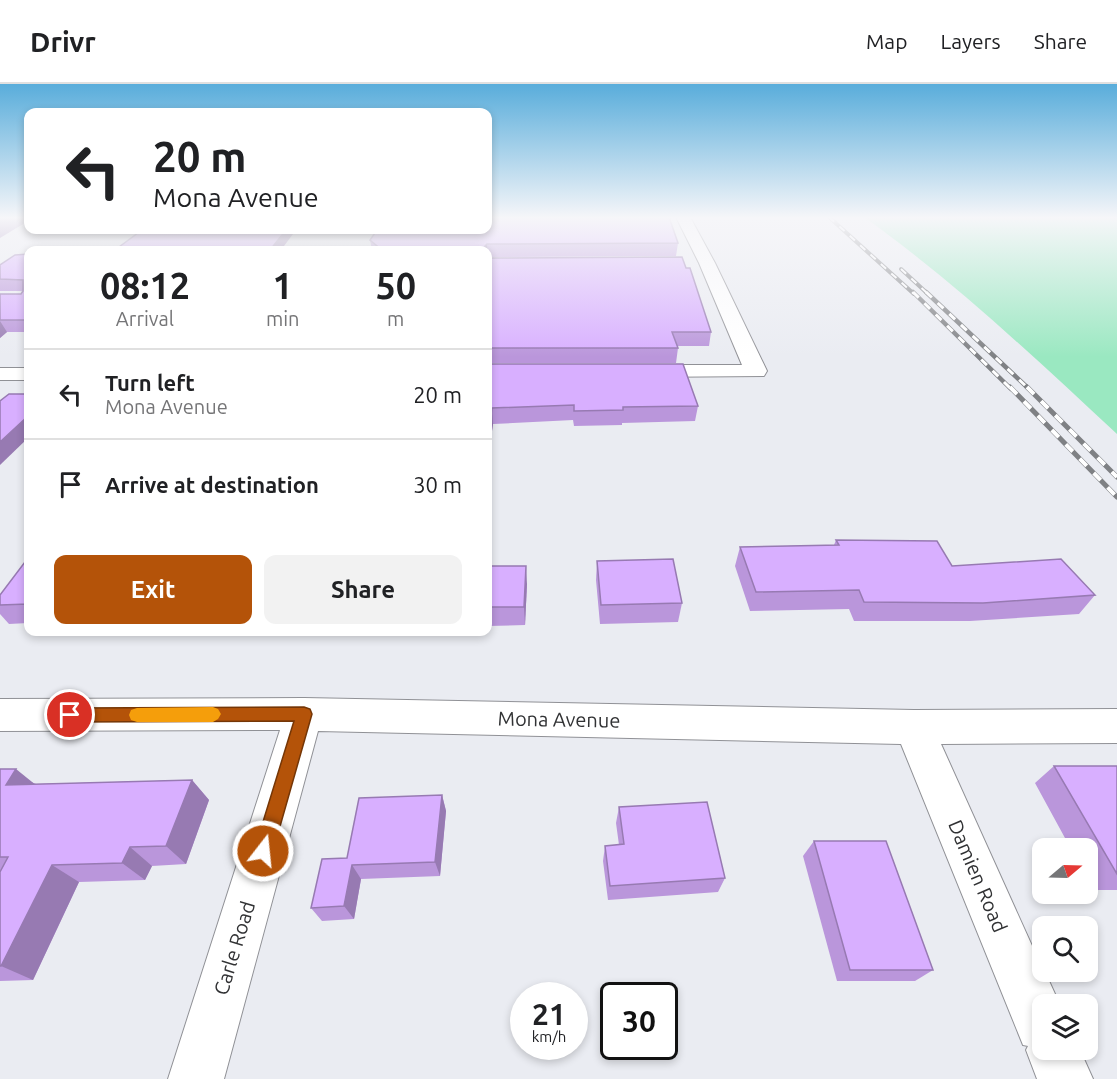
<!DOCTYPE html>
<style>
:root{--surface:#fff;--page:#f2f2f2;--text:#202124;--muted:#757577;--line:#e0e0e0;--accent:#b45309}
body{margin:0;font-family:Ubuntu,sans-serif;background:var(--page);color:var(--text);height:100vh;display:flex;flex-direction:column;font-size:22px;white-space:nowrap}
*{box-sizing:border-box;margin:0}
p{font-size:20px;color:var(--muted)}
.icon{flex:none;width:33px;height:33px;fill:none;stroke:currentColor;stroke-width:2;stroke-linecap:round;stroke-linejoin:round}
.map{position:relative;flex:1;overflow:hidden}
.drawer{position:absolute;left:24px;top:162px;width:468px;height:390px;display:flex;flex-direction:column;background:var(--surface);border-radius:12px;box-shadow:0 3px 9px #0003}
.drawer>*{flex:none}
.top-card{position:absolute;left:24px;top:24px;width:468px;height:126px;border-radius:12px;box-shadow:0 3px 9px #0003;background:#fff;color:var(--text);overflow:hidden}
.needle{width:39px;rotate:71deg}
.fabs{position:absolute;left:1032px;top:754px;display:grid;gap:12px}
.fabs a{display:grid;place-items:center;width:66px;height:66px;border-radius:12px;background:var(--surface);box-shadow:0 3px 9px #0003;font-size:30px}
.speed{position:absolute;left:510px;top:898px;display:flex;gap:12px;font-size:30px;font-weight:700;text-align:center}
.speed>*{display:grid;place-content:center;width:78px;height:78px;border-radius:50%;background:var(--surface);box-shadow:0 3px 9px #0003;line-height:1}
.speed small{font-size:15px;font-weight:400}
.speed .limit{border:3px solid #111;border-radius:9px;background:#fff;color:#111}
.pin{position:absolute;display:grid;place-items:center;width:51px;height:51px;color:#fff;margin:-26px;border:3px solid #fff;border-radius:50%;box-shadow:0 2px 6px #0007}
.me{position:absolute;width:66px;margin:-33px;rotate:16deg;stroke-linejoin:round;filter:drop-shadow(0 0 4px #0008)}
.turn{display:flex;align-items:center;gap:21px;height:126px;padding:0 30px;font-size:27px}
.turn .icon{width:78px;height:78px;stroke-width:2.5}
.turn b{display:block;font-size:42px;line-height:51px}
.eta{display:flex;justify-content:space-evenly;align-items:center;height:102px;text-align:center}
.eta b{font-size:36px;font-weight:600;line-height:42px}
.button{display:flex;gap:12px;margin-top:auto;padding:12px 30px}
.button a{flex:1;height:69px;border-radius:12px;background:var(--accent);color:#fff;font-size:24px;font-weight:600;line-height:69px;text-align:center}
.button a+a{background:var(--page);color:var(--text)}
ul{padding:0;list-style:none}
li{display:flex;align-items:center;gap:18px;height:90px;padding:0 30px;border-top:2px solid var(--line)}
li div{flex:1}
li b{display:block;font-size:22px}
li em{font-style:normal}
header{display:flex;align-items:center;gap:36px;box-sizing:border-box;height:84px;padding:0 30px;background:var(--surface);border-bottom:2px solid var(--line)}
header strong{font-size:28px}
nav{display:flex;gap:33px;margin-inline-start:auto;font-size:21px}
.map>svg:first-child{display:block}
</style>
<header>
<strong>Drivr</strong>
<nav><a>Map</a><a>Layers</a><a>Share</a></nav>
</header>
<div class="map">
<svg width="1117" height="995" viewBox="0 0 1117 995">
<rect width="100%" height="100%" fill="#eaecf2"/>
<!-- green -->
<path fill="#9ae8c1" d="M864,133H1117V350C1036,275 955,198 864,133Z"/>
<g fill="none" stroke-linecap="round" stroke-linejoin="round">
<defs>
<g id="minor">
<polygon points="676,133 690,133 715,179 767,287 764,292 642,293 634,292 631,287 634,282 642,281 742,281 699,179"/>
<rect x="0" y="284" width="28" height="12"/>
<polygon points="304,614 914,626 1117,625 1117,659 941,660 1042,884 1042,888 1045,888 1060,921 1042,921 1042,966 1080,966 1093,995 1037,995 1026,966 1028,962 1023,961 901,660 318,647 224,995 168,995 280,646 0,647 0,615"/>
</g>
</defs>
<!-- minor casing -->
<use href="#minor" stroke="#909196" stroke-width="2"/>
<!-- minor -->
<use href="#minor" fill="#fff" fill-rule="evenodd"/>
<defs>
<g id="rail-far2">
<polyline points="829,133 914,210"/>
<polyline points="901,185 928,210"/>
</g>
<g id="rail-far1">
<polyline points="913,208 1011,305"/>
<polyline points="926,208 1029,305"/>
</g>
<g id="rail">
<polyline points="1010,303 1117,413"/>
<polyline points="1027,303 1117,393"/>
</g>
</defs>
<!-- rail-far2 casing -->
<use href="#rail-far2" stroke="#7f8184" stroke-width="4"/>
<!-- rail-far1 casing -->
<use href="#rail-far1" stroke="#7f8184" stroke-width="4.5"/>
<!-- rail casing -->
<use href="#rail" stroke="#7f8184" stroke-width="5"/>
<!-- rail-far2 -->
<use href="#rail-far2" stroke="#fff" stroke-width="2" stroke-dasharray="7" stroke-linecap="butt"/>
<!-- rail-far1 -->
<use href="#rail-far1" stroke="#fff" stroke-width="3" stroke-dasharray="8" stroke-linecap="butt"/>
<!-- rail -->
<use href="#rail" stroke="#fff" stroke-width="4" stroke-dasharray="10" stroke-linecap="butt"/>
</g>
<!-- wall -->
<g fill="#ba96db">
<polygon points="370,156 678,159 676,172 488,173 488,166 372,166"/>
<polygon points="28,170 28,248 7,248 0,254 0,210 21,210 23,207 0,207 0,181"/>
<polygon points="488,174 686,184 711,248 709,262 677,262 678,264 676,279 488,279"/>
<polygon points="488,280 698,322 695,337 622,339 622,341 574,342 573,336 493,340 492,347 488,347"/>
<polygon points="836,456 952,482 1095,511 1079,530 970,537 854,537 849,525 750,527 735,482 740,463 834,461"/>
<polygon points="28,474 28,539 9,540 0,530 0,511"/>
<polygon points="597,477 682,519 678,538 600,540 596,496"/>
<polygon points="488,482 527,500 525,541 488,542"/>
<polygon points="1054,682 1117,682 1117,806 1094,806 1088,794 1088,765 1071,765 1035,699"/>
<polygon points="0,685 36,700 192,696 209,716 186,780 152,782 145,796 79,798 33,896 0,897"/>
<polygon points="442,711 446,727 440,792 361,795 354,835 322,837 311,824 347,774"/>
<polygon points="619,723 725,794 718,808 608,816 603,777 605,762 619,761 616,739"/>
<polygon points="814,757 933,886 915,897 837,897 803,772"/>
</g>
<!-- shaded-wall -->
<g fill="#977ab2">
<polygon points="0,133 28,133 28,137 0,154"/>
<polygon points="286,146 296,146 281,166 270,166"/>
<polygon points="487,160 488,173 488,166 485,166 485,162"/>
<polygon points="0,237 7,248 0,254"/>
<polygon points="492,324 493,340 492,347 491,331"/>
<polygon points="28,332 28,354 0,381 0,358"/>
<polygon points="526,482 527,500 525,541 524,523"/>
<polygon points="16,685 42,706 6,701"/>
<polygon points="192,696 209,716 186,780 166,762"/>
<polygon points="442,711 446,727 440,792 435,778"/>
<polygon points="130,763 152,782 145,796 122,779"/>
<polygon points="52,781 79,798 33,896 1,882"/>
<polygon points="352,781 361,795 354,835 344,822"/>
</g>
<!-- building -->
<g fill="#d8afff" stroke="#977ab2" stroke-width="1.5">
<polygon points="488,133 669,133 678,159 487,160 485,162 485,166 382,166 370,156 377,146 488,146"/>
<polygon points="142,146 286,146 270,166 115,166"/>
<polygon points="28,170 28,236 0,236 0,210 21,210 23,207 23,196 0,195 0,181 15,171"/>
<polygon points="682,173 686,184 690,184 711,248 672,248 678,264 488,264 488,174"/>
<polygon points="488,280 683,280 698,322 623,323 623,326 574,327 574,321 492,324 491,331 488,331"/>
<polygon points="9,310 28,310 28,332 0,358 0,317"/>
<polygon points="836,456 937,457 952,482 1061,475 1095,511 983,519 864,518 859,506 756,508 740,463 839,461"/>
<polygon points="28,474 28,520 0,521 0,511"/>
<polygon points="673,475 682,519 601,521 597,477"/>
<polygon points="488,482 526,482 524,523 488,523"/>
<polygon points="1054,682 1117,682 1117,790"/>
<polygon points="0,685 16,685 6,701 192,696 166,762 130,763 122,779 52,781 1,882 0,882 0,788 8,773 0,773"/>
<polygon points="442,711 435,778 352,781 344,822 311,824 322,775 347,774 359,714"/>
<polygon points="707,718 725,794 610,802 605,762 624,760 619,723"/>
<polygon points="814,757 886,757 933,886 850,886"/>
</g>
<!-- sky -->
<linearGradient id="sky" x2="0" y2="1"><stop stop-color="#59addb"/><stop offset="0.49" stop-color="#f6f6f9"/><stop offset="1" stop-color="#f6f6f9" stop-opacity="0"/></linearGradient>
<rect width="1117" height="273" fill="url(#sky)"/>
<!-- route -->
<polygon fill="#b45309" stroke="#753606" stroke-width="1.5" points="304,623 310,625 312,630 273,767 270,774 263,777 257,774 254,767 294,637 70,638 64,636 62,631 64,626 70,624"/>
<!-- slow -->
<polygon fill="#f59e0b" points="213,623 218,625 221,630 218,635 213,638 137,638 131,636 129,631 131,626 137,624"/>
<g text-anchor="middle" dominant-baseline="central" stroke-width="5" stroke-linejoin="round" paint-order="stroke">
<!-- near-street labels -->
<g font-size="20" fill="#313234" stroke="#fff">
<text transform="translate(559 635) rotate(1)">Mona Avenue</text>
<text transform="translate(978 792) rotate(67)">Damien Road</text>
<text transform="translate(234 864) rotate(-73)">Carle Road</text>
</g>
</g>
</svg>
<div class="fabs">
<a><svg class="needle" viewBox="-14 -14 28 28"><path d="M0-13l5 13h-10z" fill="#e53935"/><path d="M0 13l5-13h-10z" fill="#757577"/></svg></a>
<a><svg class="icon" aria-label="search" viewBox="0 0 24 24"><circle cx="10" cy="10" r="6"/><path d="M15 15l6 6"/></svg></a>
<a><svg class="icon" aria-label="layers" viewBox="0 0 24 24"><path d="M12 4l9 5-9 5-9-5zM3 14l9 5 9-5"/></svg></a>
</div>
<div class="speed"><div>21<small>km/h</small></div><div class="limit">30</div></div>
<div class="pin" style="left:70px;top:631px;background:#d93025"><svg class="icon" aria-label="arrive" viewBox="0 0 24 24"><path d="M6 21V4h12l-3 4 3 4H6"/></svg></div>
<svg class="me" style="left:263px;top:767px" viewBox="-20 -20 40 40"><circle r="17" fill="#b45309" stroke="#fff" stroke-width="3"/><path d="M0-11L8 9 0 5-8 9z" fill="#fff"/></svg>
<div class="top-card">
<div class="turn"><svg class="icon" aria-label="left" viewBox="0 0 24 24"><path d="M17 20v-9H6M10 6l-5 5 5 5"/></svg><div><b>20 m</b>Mona Avenue</div></div>
</div>
<section class="drawer">
<div class="eta">
<div><b>08:12</b><p>Arrival</p></div>
<div><b>1</b><p>min</p></div>
<div><b>50</b><p>m</p></div>
</div>
<ul>
<li><svg class="icon" aria-label="left" viewBox="0 0 24 24"><path d="M17 20v-9H6M10 6l-5 5 5 5"/></svg><div><b>Turn left</b><p>Mona Avenue</p></div><em>20 m</em></li>
<li><svg class="icon" aria-label="arrive" viewBox="0 0 24 24"><path d="M6 21V4h12l-3 4 3 4H6"/></svg><div><b>Arrive at destination</b></div><em>30 m</em></li>
</ul>
<div class="button"><a>Exit</a><a>Share</a></div>
</section>
</div>
